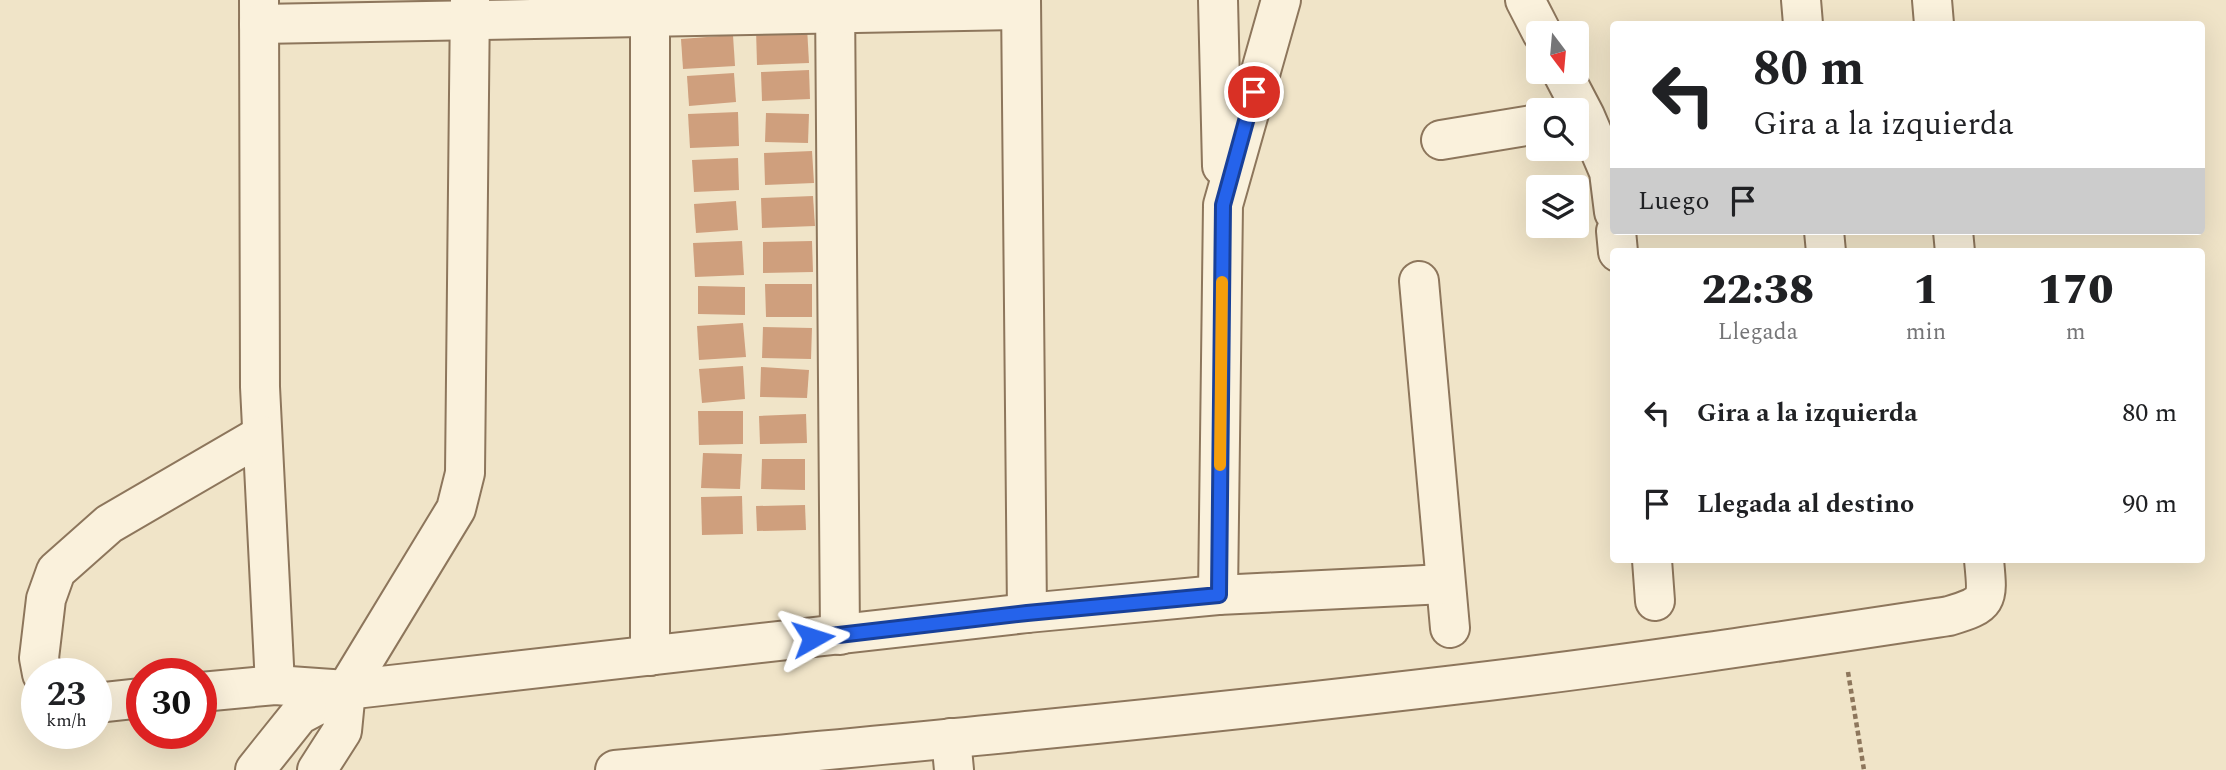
<!DOCTYPE html>
<html lang="es">
<style>
:root{--surface:#fff;--page:#f6f6f6;--text:#202124;--muted:#757577}
body{margin:0;font-family:Spectral,serif;background:var(--page);color:var(--text);height:100vh;display:flex;flex-direction:column;font-size:26px;white-space:nowrap}
*{box-sizing:border-box;margin:0}
p{font-size:23px;color:var(--muted)}
.icon{flex:none;width:38px;height:38px;fill:none;stroke:currentColor;stroke-width:2;stroke-linecap:round;stroke-linejoin:round}
.map{position:relative;flex:1;overflow:hidden}
.drawer{position:absolute;left:1610px;top:248px;width:595px;height:315px;display:flex;flex-direction:column;background:var(--surface);border-radius:7px;box-shadow:0 7px 28px #0002}
.drawer>*{flex:none}
.guide{position:absolute;left:1610px;top:21px;width:595px;height:214px;border-radius:7px;box-shadow:0 7px 28px #0002;background:#fff;color:var(--text);overflow:hidden}
.needle{width:46px;rotate:164deg}
.fabs{position:absolute;left:1526px;top:21px;display:grid;gap:14px}
.fabs a{display:grid;place-items:center;width:63px;height:63px;border-radius:7px;background:var(--surface);box-shadow:0 7px 28px #0002;font-size:35px}
.speed{position:absolute;left:21px;top:658px;display:flex;gap:14px;font-size:35px;font-weight:700;text-align:center}
.speed>*{display:grid;place-content:center;width:91px;height:91px;border-radius:50%;background:var(--surface);box-shadow:0 7px 28px #0002;line-height:1}
.speed small{font-size:18px;font-weight:400}
.speed .limit{border:10px solid #d22;background:#fff;color:#111}
.pin{position:absolute;display:grid;place-items:center;width:60px;height:60px;color:#fff;margin:-30px;border:4px solid #fff;border-radius:50%;box-shadow:0 2px 7px #0007}
.me{position:absolute;width:77px;margin:-38px;rotate:84deg;stroke-linejoin:round;filter:drop-shadow(0 0 5px #0008)}
.turn{display:flex;align-items:center;gap:24px;height:147px;padding:0 28px;font-size:32px}
.turn .icon{width:91px;height:91px;stroke-width:2.5}
.turn b{display:block;font-size:49px;line-height:60px}
.then{display:flex;align-items:center;height:66px;padding:0 28px;background:#0003;gap:14px;font-size:26px}
.eta{display:flex;justify-content:space-evenly;align-items:center;height:119px;text-align:center}
.eta b{font-size:42px;font-weight:800;line-height:49px}
ul{padding:0;list-style:none}
li{display:flex;align-items:center;gap:21px;height:91px;padding:0 28px}
li div{flex:1}
li b{display:block;font-size:26px}
li em{font-style:normal}
.map>svg:first-child{display:block}
</style>
<div class="map">
<svg width="2226" height="770" viewBox="0 0 2226 770">
<rect width="100%" height="100%" fill="#f0e4c8"/>
<!-- building -->
<g fill="#cf9f7d">
<polygon points="807,27 809,63 757,65 756,29"/>
<polygon points="733,35 735,66 683,69 681,39"/>
<polygon points="809,70 810,99 762,101 761,72"/>
<polygon points="734,73 736,102 689,106 687,76"/>
<polygon points="738,112 739,146 690,148 688,114"/>
<polygon points="766,113 809,114 808,143 765,142"/>
<polygon points="812,151 814,183 765,185 764,153"/>
<polygon points="738,158 739,190 694,192 692,160"/>
<polygon points="813,196 815,226 762,228 761,198"/>
<polygon points="736,201 738,230 696,233 694,204"/>
<polygon points="742,241 744,275 695,277 693,243"/>
<polygon points="812,241 813,272 763,273 763,242"/>
<polygon points="765,284 812,284 812,317 766,317"/>
<polygon points="698,286 745,287 745,315 698,314"/>
<polygon points="743,323 746,357 699,360 697,326"/>
<polygon points="763,327 812,328 811,359 762,358"/>
<polygon points="743,366 745,399 702,403 699,369"/>
<polygon points="761,367 809,370 807,398 760,397"/>
<polygon points="698,411 743,411 743,444 699,445"/>
<polygon points="806,414 807,443 760,444 759,416"/>
<polygon points="703,453 742,454 740,489 701,488"/>
<polygon points="762,459 805,459 805,490 761,489"/>
<polygon points="742,496 743,534 702,535 701,497"/>
<polygon points="805,505 806,530 757,531 756,506"/>
</g>
<g fill="none" stroke-linecap="round" stroke-linejoin="round">
<defs>
<g id="street">
<polyline points="259,0 260,387 275,685"/>
<polyline points="650,0 650,656"/>
<polyline points="835,0 840,635"/>
<polyline points="1021,0 1027,613"/>
<polyline points="1218,0 1222,166"/>
<polyline points="1525,0 1542,33"/>
<polyline points="1801,0 1803,24"/>
<polyline points="1932,0 1934,24"/>
<polyline points="259,24 1021,10"/>
<polyline points="1562,72 1585,116 1609,172 1614,212"/>
<polyline points="1441,140 1538,124"/>
<polyline points="1616,231 1618,252"/>
<polyline points="1824,231 1826,252"/>
<polyline points="1953,231 1955,252"/>
<polyline points="1419,281 1450,628"/>
<polyline points="1652,560 1655,601"/>
<polyline points="1218,595 1223,205 1281,0"/>
<polyline points="42,674 39,658 46,599 56,571 109,524 262,435"/>
<polyline points="201,692 275,685 346,690 1027,613 1218,595 1445,584"/>
<polyline points="96,703 142,698"/>
<polyline points="951,738 954,770"/>
<polyline points="255,770 299,715 346,690"/>
<polyline points="317,770 342,731 346,690 456,509 465,473 470,0"/>
<path d="M615,770C895,744 1175,718 1454,685C1620,666 1784,641 1949,616C1989,604 1988,601 1984,560"/>
</g>
</defs>
<!-- street casing -->
<use href="#street" stroke="#8d765c" stroke-width="42"/>
<!-- path -->
<polyline stroke="#8d765c" stroke-width="4.5" stroke-dasharray="5 3.5" stroke-linecap="butt" points="1848,672 1864,770"/>
<!-- street -->
<use href="#street" stroke="#faf1dc" stroke-width="38"/>
</g>
<g fill="none" stroke-linecap="round" stroke-linejoin="round">
<defs>
<polyline id="route" points="813,638 1027,613 1219,595 1223,205 1254,92"/>
</defs>
<!-- route casing -->
<use href="#route" stroke="#184099" stroke-width="18"/>
<!-- route -->
<use href="#route" stroke="#2563eb" stroke-width="12"/>
<!-- slow -->
<polyline stroke="#f59e0b" stroke-width="12" points="1220,465 1222,282"/>
</g>
</svg>
<div class="fabs">
<a><svg class="needle" viewBox="-14 -14 28 28"><path d="M0-13l5 13h-10z" fill="#e53935"/><path d="M0 13l5-13h-10z" fill="#757577"/></svg></a>
<a><svg class="icon" aria-label="search" viewBox="0 0 24 24"><circle cx="10" cy="10" r="6"/><path d="M15 15l6 6"/></svg></a>
<a><svg class="icon" aria-label="layers" viewBox="0 0 24 24"><path d="M12 4l9 5-9 5-9-5zM3 14l9 5 9-5"/></svg></a>
</div>
<div class="speed"><div>23<small>km/h</small></div><div class="limit">30</div></div>
<div class="pin" style="left:1254px;top:92px;background:#d93025"><svg class="icon" aria-label="arrive" viewBox="0 0 24 24"><path d="M6 21V4h12l-3 4 3 4H6"/></svg></div>
<svg class="me" style="left:813px;top:638px" viewBox="-20 -20 40 40"><path d="M0-17L14 15 0 8-14 15z" fill="#2563eb" stroke="#fff" stroke-width="4"/></svg>
<div class="guide">
<div class="turn"><svg class="icon" aria-label="left" viewBox="0 0 24 24"><path d="M17 20v-9H6M10 6l-5 5 5 5"/></svg><div><b>80 m</b>Gira a la izquierda</div></div>
<div class="then">Luego<svg class="icon" aria-label="arrive" viewBox="0 0 24 24"><path d="M6 21V4h12l-3 4 3 4H6"/></svg></div>
</div>
<section class="drawer">
<div class="eta">
<div><b>22:38</b><p>Llegada</p></div>
<div><b>1</b><p>min</p></div>
<div><b>170</b><p>m</p></div>
</div>
<ul>
<li><svg class="icon" aria-label="left" viewBox="0 0 24 24"><path d="M17 20v-9H6M10 6l-5 5 5 5"/></svg><div><b>Gira a la izquierda</b></div><em>80 m</em></li>
<li><svg class="icon" aria-label="arrive" viewBox="0 0 24 24"><path d="M6 21V4h12l-3 4 3 4H6"/></svg><div><b>Llegada al destino</b></div><em>90 m</em></li>
</ul>
</section>
</div>
